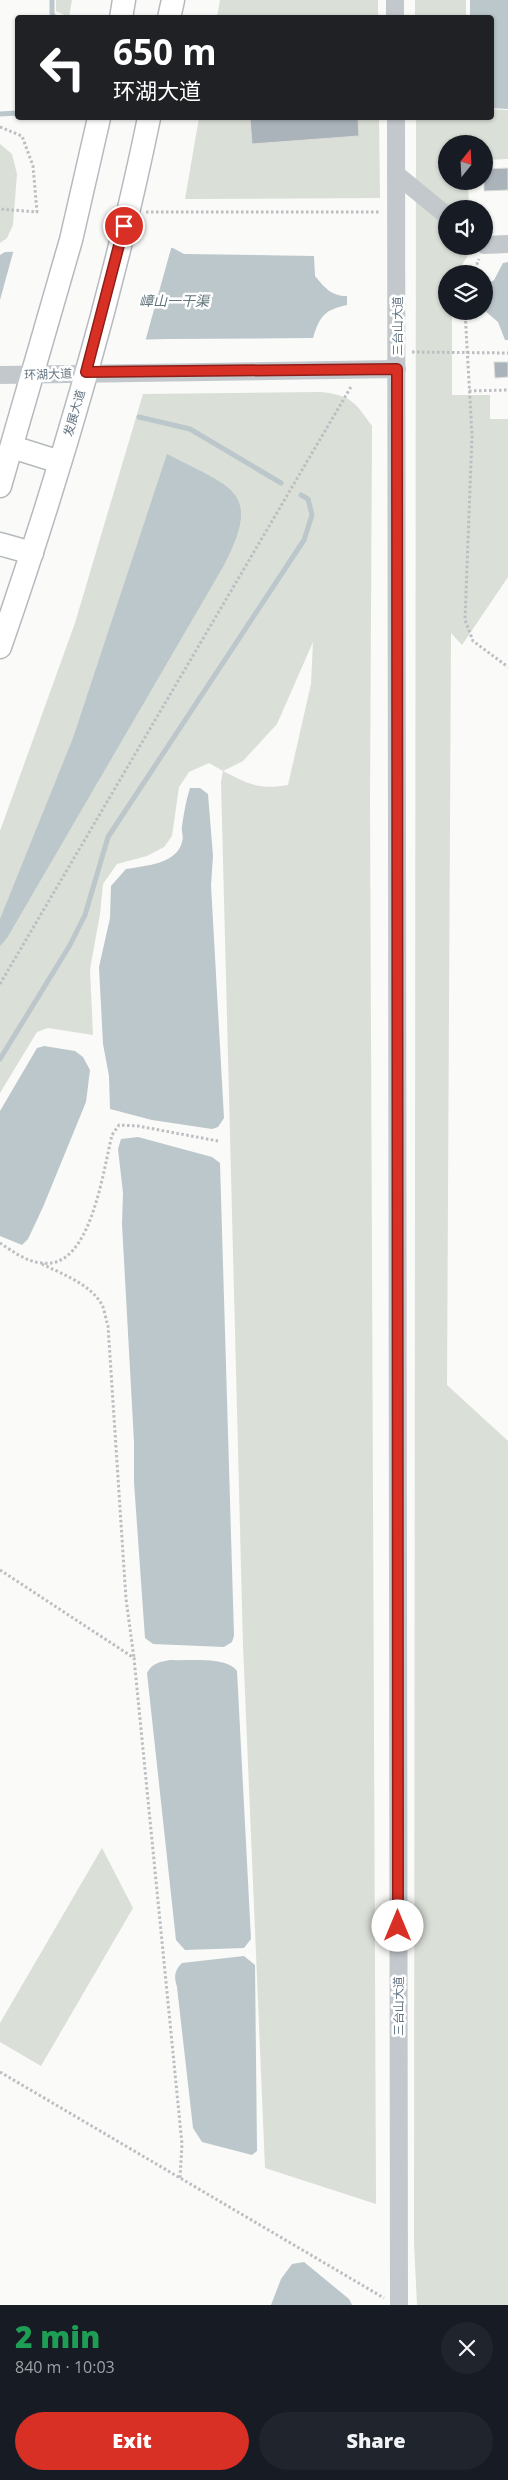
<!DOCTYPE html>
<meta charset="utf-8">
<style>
:root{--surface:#171b24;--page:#20242c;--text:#f1f3f6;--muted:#9ea1a6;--accent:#d93025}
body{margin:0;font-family:"Open Sans","Noto Sans SC",sans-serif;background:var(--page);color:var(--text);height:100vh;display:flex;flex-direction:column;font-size:19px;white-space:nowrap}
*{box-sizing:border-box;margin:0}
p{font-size:16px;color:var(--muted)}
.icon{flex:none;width:28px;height:28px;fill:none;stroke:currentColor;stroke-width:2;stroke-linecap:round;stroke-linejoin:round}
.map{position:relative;height:2305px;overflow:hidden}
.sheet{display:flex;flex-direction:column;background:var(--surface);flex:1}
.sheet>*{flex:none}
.top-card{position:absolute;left:15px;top:15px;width:479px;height:105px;border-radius:5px;box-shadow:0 1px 4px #0004;background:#202124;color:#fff;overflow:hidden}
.needle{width:32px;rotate:18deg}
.fabs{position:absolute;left:438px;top:135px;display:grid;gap:10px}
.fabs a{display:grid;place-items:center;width:55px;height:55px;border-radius:50%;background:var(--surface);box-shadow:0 1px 4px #0004;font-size:25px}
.pin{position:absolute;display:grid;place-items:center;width:42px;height:42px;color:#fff;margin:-21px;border:2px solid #fff;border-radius:50%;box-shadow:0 1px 5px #0007}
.me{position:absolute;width:55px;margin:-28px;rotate:0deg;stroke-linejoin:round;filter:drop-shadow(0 0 4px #0008)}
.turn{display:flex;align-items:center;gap:18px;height:105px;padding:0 15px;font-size:22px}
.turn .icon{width:65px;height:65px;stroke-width:2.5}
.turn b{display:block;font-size:35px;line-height:42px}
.round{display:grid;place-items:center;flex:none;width:52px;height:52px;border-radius:26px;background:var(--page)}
.overview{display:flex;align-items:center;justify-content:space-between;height:85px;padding:0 15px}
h1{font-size:30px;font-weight:800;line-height:38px;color:#1e9e55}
.primary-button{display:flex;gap:10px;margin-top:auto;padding:10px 15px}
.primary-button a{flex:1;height:58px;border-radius:30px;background:var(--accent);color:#fff;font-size:20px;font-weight:800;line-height:58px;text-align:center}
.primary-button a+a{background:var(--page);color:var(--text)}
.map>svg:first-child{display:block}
</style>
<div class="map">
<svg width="508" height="2305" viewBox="0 0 508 2305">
<rect width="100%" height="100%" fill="#fafaf8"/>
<!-- green -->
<g fill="#dadfd7" fill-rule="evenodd">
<polygon points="56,0 72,0 69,17 56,11"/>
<polygon points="220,0 378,0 378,17 217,17"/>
<rect x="415" y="0" width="51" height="17"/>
<polygon points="491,109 508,110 508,159 484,160 484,144 446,144 446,181 468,181 469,209 446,209 446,246 471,246 471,251 456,274 446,274 446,311 452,311 452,395 490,395 490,419 508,419 508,577 462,645 451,633 447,1385 508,1441 508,2305 417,2305 414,2243 416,118 491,118"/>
<polygon points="199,118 379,118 380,198 185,199"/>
<polygon points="0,144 12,154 17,174 13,225 7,238 0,243"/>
<path d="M320,392C351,395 355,402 372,426L370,799L376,2204L265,2168L243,1645L221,782L223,771L209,763L189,772L179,787L172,836L164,847L147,856L117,864L103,884L100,914L90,969L93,1035L48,1028L37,1032L0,1093V831L75,623L143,394ZM313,642L311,684L288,785C260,790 248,784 223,771L243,761L277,724Z"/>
<polygon points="102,1848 133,1908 41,2066 0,2042 0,2023"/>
</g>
<!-- water -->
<g fill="#bbc7cb">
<polygon points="470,0 508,0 508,109 491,108 491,18 470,17"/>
<path d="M173,248L184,254L314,256L315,276C325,288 331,296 347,296V305C324,310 320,316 313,338L168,339L0,343V255L5,252Z"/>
<polygon points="508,262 508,340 505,340 498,322 484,310 484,287 494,280 503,263"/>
<path d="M167,454C231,488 264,489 223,567L7,938L0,946V919L73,738Z"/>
<path d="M190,788H200L208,794L213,856L211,885L224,1118L218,1127L212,1129L152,1120L110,1109L109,1076L103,1044L99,967L110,918L111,886L126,869C144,866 177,864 182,842C184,837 181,831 182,826C184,813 186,800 190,788Z"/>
<polygon points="44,1046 75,1051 83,1057 90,1070 86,1102 43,1207 28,1239 22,1245 0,1236 0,1111 37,1048"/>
<polygon points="138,1137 212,1157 220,1163 234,1636 232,1642 224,1647 153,1644 145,1638 134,1482 134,1442 122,1224 123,1193 118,1149 121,1139"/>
<path d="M170,1660C188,1661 227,1656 237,1671L251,1939L244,1948L185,1950L176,1940L147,1673C152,1663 160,1662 170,1660Z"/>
<path d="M244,1956L255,1965L257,2151L252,2155L202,2142L193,2128L177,1987C174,1977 174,1971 182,1963Z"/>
<polygon points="304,2262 349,2299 352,2305 271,2305 281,2279 292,2264"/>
</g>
<!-- pier -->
<polygon fill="#fafaf8" points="172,245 145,342 0,346 0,300 14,249"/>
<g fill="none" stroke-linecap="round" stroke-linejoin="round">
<!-- stream -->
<g stroke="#bbc7cb" stroke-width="5">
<polyline points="52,0 52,14 55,18"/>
<polyline points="0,114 18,113"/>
<polyline points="139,417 190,429 281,483"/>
<polyline points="0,1059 70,945 85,915 108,837 304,540 312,515 308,499 301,495"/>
</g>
</g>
<!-- building -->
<g fill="#aab3b9" stroke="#dcdcda">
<polygon points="250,118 358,118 359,136 252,144"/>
<polygon points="508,168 508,190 484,191 484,169"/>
<polygon points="494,362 508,362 508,377 495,378"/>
</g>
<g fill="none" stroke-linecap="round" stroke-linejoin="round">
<defs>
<g id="major">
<polyline points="121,18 124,0"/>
<polyline points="169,18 173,0"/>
<polyline points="12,447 60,462"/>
<polyline points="0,486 71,240 99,118"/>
<polyline points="0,544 32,553"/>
<path d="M0,647C60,474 112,297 149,118"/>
</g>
</defs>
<!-- major casing -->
<use href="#major" stroke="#b5babe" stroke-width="25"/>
<!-- path -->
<g stroke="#bbbfc2" stroke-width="3" stroke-dasharray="2.5 2.5" stroke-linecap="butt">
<polyline points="0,127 22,136 33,166 37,212 0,209"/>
<polyline points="146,212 380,212"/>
<polyline points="473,274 479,259"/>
<polyline points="465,311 472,435 465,620 473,641 508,667"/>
<polyline points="412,352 508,353"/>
<polyline points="469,391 508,390"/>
<polyline points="0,984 352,385"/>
<path d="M0,1243C12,1251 27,1262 42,1263C91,1270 103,1170 112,1135L119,1125L138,1126L218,1141"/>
<path d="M42,1264C62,1274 93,1285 103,1307C105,1313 106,1320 108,1326L126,1599L134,1658"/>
<polyline points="0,1570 134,1658 182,2144 180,2178"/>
<polyline points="0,2072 384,2298"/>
</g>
<!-- minor -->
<g stroke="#c3c8cc" stroke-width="18">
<polyline points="395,0 395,18"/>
<polyline points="396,118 399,2305"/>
<polyline points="396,174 446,215"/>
<polyline points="484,245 508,244"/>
<polyline points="0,375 397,369"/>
</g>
<!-- major -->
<use href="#major" stroke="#fff" stroke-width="22"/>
</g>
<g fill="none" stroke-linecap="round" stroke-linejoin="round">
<defs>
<polyline id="route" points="124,226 86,372 397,369 398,1926"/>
</defs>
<!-- route casing -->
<use href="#route" stroke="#8d1f18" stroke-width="12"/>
<!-- route -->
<use href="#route" stroke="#d93025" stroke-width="9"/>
</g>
<g text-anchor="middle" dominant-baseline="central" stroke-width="5" stroke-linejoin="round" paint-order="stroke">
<!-- street labels -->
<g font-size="12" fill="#657683" stroke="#fff">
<text transform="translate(397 326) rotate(-90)">三台山大道</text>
<text transform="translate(48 374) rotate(-2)">环湖大道</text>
<text transform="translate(74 413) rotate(-74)">发展大道</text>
<text transform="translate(398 2006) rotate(-90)">三台山大道</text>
</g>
<!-- water labels -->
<g font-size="14" font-style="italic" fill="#60757c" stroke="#fff">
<text x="174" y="300">嶂山一干渠</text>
</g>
</g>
</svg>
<div class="fabs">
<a><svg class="needle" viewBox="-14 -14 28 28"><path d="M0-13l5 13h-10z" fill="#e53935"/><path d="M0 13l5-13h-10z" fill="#9ea1a6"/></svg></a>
<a><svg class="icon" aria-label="sound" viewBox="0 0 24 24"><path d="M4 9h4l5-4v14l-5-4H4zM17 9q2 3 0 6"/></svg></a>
<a><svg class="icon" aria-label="layers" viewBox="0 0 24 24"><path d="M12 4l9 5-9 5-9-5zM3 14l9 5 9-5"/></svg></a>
</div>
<div class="pin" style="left:124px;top:226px;background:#d93025"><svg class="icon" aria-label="arrive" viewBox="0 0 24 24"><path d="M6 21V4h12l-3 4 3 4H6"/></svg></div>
<svg class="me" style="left:398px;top:1926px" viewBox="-20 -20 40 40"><circle r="19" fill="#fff"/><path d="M0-13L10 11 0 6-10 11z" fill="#d93025"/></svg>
<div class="top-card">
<div class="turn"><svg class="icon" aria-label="left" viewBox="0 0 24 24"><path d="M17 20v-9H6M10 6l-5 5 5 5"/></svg><div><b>650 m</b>环湖大道</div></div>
</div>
</div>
<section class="sheet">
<div class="overview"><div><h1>2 min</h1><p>840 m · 10:03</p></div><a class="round"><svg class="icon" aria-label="close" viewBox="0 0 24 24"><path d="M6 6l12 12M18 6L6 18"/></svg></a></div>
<div class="primary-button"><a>Exit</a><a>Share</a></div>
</section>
